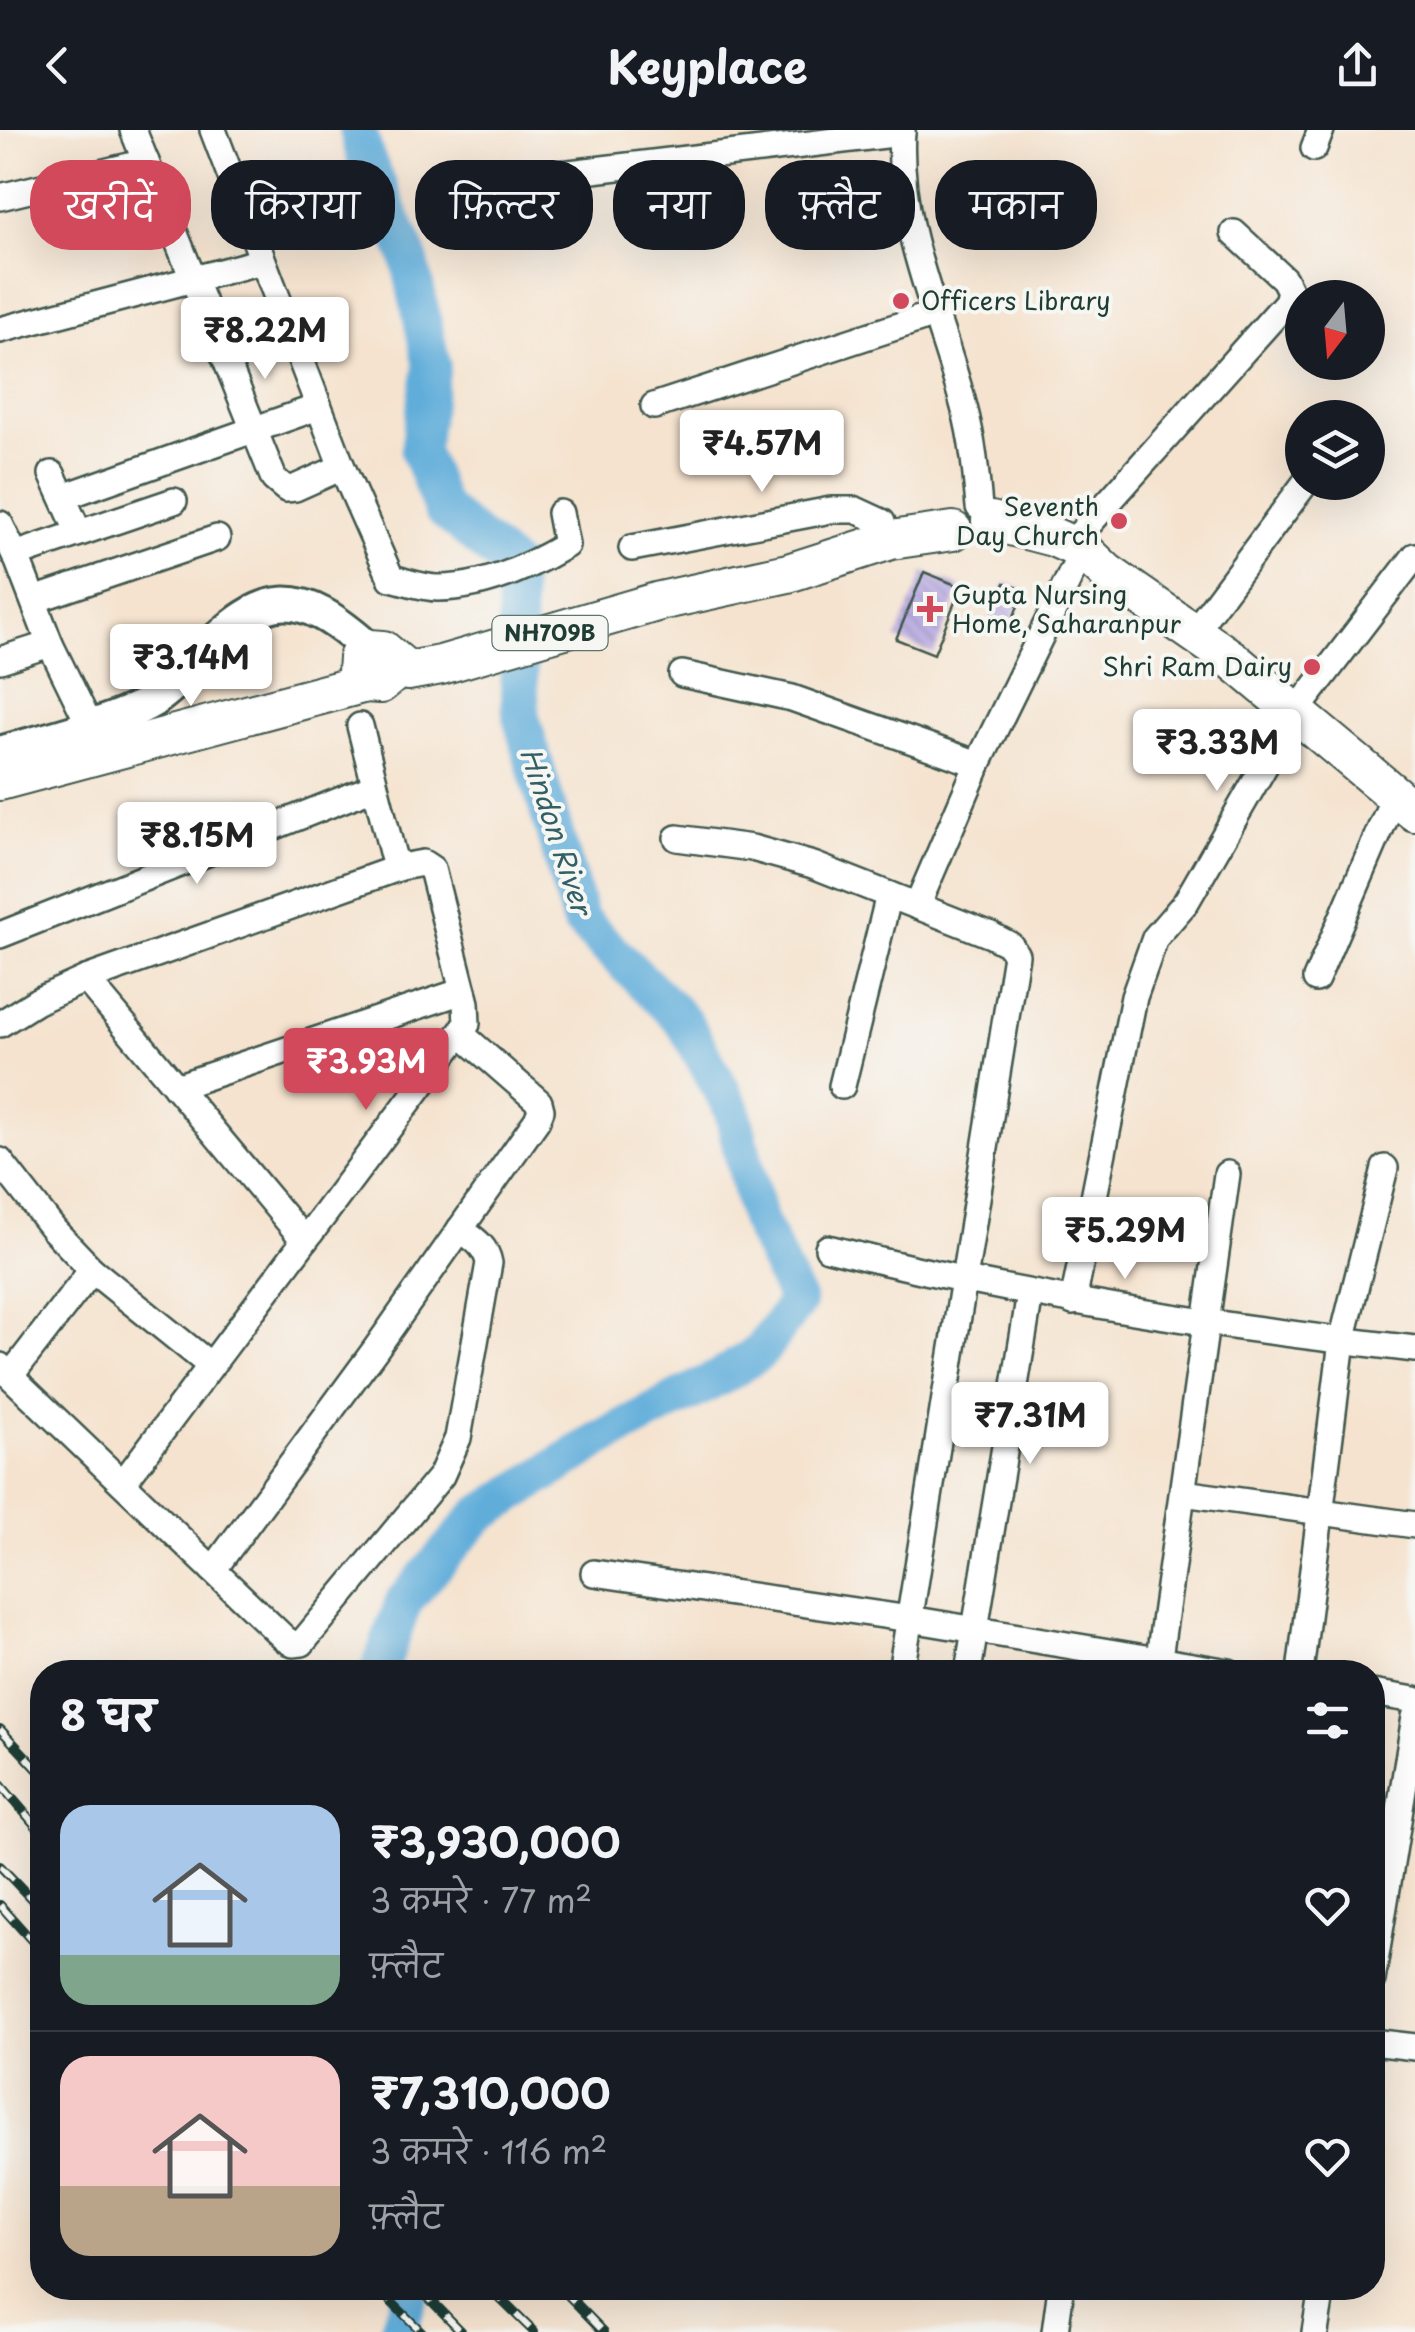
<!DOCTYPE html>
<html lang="hi">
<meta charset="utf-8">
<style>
body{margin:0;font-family:"Playpen Sans","Playpen Sans Deva",sans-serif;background:#242831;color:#f1f3f6;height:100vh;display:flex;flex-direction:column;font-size:38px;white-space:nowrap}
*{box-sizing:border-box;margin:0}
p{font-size:32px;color:#9ea1a6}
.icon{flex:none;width:55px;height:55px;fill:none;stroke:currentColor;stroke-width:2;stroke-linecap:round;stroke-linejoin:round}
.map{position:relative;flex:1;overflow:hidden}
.sheet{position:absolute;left:30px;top:1530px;width:1355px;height:640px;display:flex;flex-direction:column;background:#171b24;border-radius:40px;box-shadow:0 10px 40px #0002}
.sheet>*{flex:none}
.top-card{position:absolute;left:30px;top:30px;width:1355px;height:90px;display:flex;gap:20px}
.needle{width:65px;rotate:196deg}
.fabs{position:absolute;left:1285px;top:150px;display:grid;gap:20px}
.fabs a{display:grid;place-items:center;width:100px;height:100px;border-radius:50%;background:#171b24;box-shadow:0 10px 40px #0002;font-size:50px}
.price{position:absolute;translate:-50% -85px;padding:0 22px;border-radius:10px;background:#fff;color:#222;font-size:32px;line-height:65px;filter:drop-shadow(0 2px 5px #0008)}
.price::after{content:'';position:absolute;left:50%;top:60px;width:30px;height:22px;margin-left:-15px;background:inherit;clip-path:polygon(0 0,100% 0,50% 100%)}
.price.active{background:#d1495b;color:#fff}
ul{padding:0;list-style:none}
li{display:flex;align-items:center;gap:30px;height:250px;padding:0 30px}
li+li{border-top:2px solid #363941}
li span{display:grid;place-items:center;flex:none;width:280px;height:200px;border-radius:30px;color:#555}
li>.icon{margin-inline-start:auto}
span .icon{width:120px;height:120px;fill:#fffc;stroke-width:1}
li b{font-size:42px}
h2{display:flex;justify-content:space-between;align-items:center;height:120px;padding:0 30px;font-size:42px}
.pill{padding:0 35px;border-radius:40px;background:#171b24;box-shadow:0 10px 40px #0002;font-size:35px;line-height:90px}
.pill.active{background:#d1495b;color:#fff}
header{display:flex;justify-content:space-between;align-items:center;height:130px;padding:0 30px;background:#171b24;font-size:45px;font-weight:700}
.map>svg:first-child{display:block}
</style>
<header><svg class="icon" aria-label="back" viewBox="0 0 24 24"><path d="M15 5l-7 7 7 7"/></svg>Keyplace<svg class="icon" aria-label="share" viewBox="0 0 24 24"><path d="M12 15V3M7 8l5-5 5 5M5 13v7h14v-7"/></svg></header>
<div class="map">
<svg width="1415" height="2202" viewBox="0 0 1415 2202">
<defs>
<pattern id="building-back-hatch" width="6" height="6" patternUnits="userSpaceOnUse" patternTransform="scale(2.5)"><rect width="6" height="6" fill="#b4a4e0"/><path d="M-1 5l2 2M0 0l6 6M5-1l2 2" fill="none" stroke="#9287b6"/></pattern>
</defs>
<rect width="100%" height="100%" fill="#f6f6f2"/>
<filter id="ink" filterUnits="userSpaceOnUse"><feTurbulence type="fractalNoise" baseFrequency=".01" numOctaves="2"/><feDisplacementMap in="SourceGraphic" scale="20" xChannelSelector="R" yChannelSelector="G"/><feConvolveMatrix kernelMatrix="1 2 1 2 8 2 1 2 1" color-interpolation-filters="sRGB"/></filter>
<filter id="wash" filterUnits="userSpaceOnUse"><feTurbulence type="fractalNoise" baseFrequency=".0048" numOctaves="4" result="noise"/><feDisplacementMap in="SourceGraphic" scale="40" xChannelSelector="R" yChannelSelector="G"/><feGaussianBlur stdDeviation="2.25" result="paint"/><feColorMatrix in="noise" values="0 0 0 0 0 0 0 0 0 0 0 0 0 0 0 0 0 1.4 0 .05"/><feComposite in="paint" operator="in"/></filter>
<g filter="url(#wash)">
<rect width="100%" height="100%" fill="#f5e3cf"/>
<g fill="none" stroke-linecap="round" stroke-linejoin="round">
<!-- river -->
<g stroke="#61adda" stroke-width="38">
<polyline points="358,0 365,26 409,127 432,236 419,320 442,379 514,438 521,587 580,790 684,892 732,979 758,1089 797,1172 760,1222 724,1245 599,1310 478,1386 404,1471 379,1542"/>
<polyline points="398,2202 412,2158"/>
</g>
</g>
<g id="blocks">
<!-- building -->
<g fill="url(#building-back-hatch)">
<polygon points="924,442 961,457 934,524 896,509"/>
<polygon points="1005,453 1024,460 1011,494 991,487"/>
</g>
</g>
</g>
<g filter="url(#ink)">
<use href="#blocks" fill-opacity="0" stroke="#3f564b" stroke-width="2.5"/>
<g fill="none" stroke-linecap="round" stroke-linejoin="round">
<!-- minor casing -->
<g stroke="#3f564b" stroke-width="30">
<g id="minor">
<polyline points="133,0 274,349 286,359 295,358 342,337"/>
<path d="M213,0L342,337L391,448C405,451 423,458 438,458C482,458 529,437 566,415L560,383"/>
<path d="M902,0C896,99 940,184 964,277C973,310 976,343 979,377"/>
<polyline points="1314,18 1321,0"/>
<polyline points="502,51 902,3"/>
<polyline points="0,67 146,32"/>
<polyline points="0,200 262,131"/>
<polyline points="654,276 935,184"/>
<polyline points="52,344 79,403"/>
<polyline points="63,367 318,277"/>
<polyline points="0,394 18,431 50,514 90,596"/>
<polyline points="1071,414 1287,172 1290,161 1284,149 1234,103"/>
<polyline points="632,418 831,380 856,380 882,392"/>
<polyline points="15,425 174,371"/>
<polyline points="34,470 217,408"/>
<polyline points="1194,502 1306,352"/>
<polyline points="0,530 50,514"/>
<polyline points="682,544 792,568 978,634"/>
<polyline points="677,708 752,718 813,735 991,805 1010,815 1016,825 901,1542"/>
<polyline points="917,776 978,634 1076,434"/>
<polyline points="0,805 374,657"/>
<polyline points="86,849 304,1110"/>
<polyline points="1316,849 1395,665"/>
<polyline points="0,894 37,871 86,849 401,737"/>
<polyline points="842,956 889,765"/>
<polyline points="176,957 463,861"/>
<polyline points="0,1031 54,1100 92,1140 210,1235"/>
<path d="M828,1118C1021,1167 1217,1197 1415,1219"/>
<polyline points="1073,1172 1134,867 1155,808 1186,772 1295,583 1415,426"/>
<path d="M0,1236L285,1509L293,1514L302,1513L441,1346L458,1308L489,1133C486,1116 474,1109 460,1099"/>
<polyline points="11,1245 92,1140"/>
<polyline points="123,1353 467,894 466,873 432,739 423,733 401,737 393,726 360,596"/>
<polyline points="1183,1363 1415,1395"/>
<polyline points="213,1440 375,1220 537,990 541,980 539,972 461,904"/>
<polyline points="594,1443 910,1489 1229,1542"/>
<polyline points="968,1542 1030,1164"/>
<polyline points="1157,1542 1227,1044"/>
<polyline points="1300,1542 1342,1211 1385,1038"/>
<polyline points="1372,1563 1415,1570"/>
<polyline points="1372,1850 1415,1587"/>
<polyline points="1372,1912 1415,1917"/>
<polyline points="1055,2202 1061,2158"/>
<polyline points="1315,2202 1322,2158"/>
</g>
</g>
<!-- major casing -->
<g stroke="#3f564b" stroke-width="38">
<path id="major" d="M0,623C44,610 121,592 158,567C175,555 188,539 202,524C268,458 299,457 369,519"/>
</g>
<!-- highway casing -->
<g stroke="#3f564b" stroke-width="42">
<g id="highway">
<polyline points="991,391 1053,407 1084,421 1106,442 1230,528 1415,682"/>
<polyline points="392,531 391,545 380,554 366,553 357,542 358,528 369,519 383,520 408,541 441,535 660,471 788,443 891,410 953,401"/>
<polyline points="0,651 366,553"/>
</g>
</g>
<!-- minor -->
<use href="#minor" stroke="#fff" stroke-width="25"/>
<!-- major -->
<use href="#major" stroke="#fff" stroke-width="32"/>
<!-- highway -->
<use href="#highway" stroke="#fff" stroke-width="38"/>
<!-- rail casing -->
<g stroke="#1f3d34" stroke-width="10">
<g id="rail">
<polyline points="0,1599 42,1644"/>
<polyline points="0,1654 42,1703"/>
<polyline points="0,1736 42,1780"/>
<polyline points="0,1775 42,1822"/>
<polyline points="377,2158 422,2202"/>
<polyline points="419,2158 462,2202"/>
<polyline points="489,2158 534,2202"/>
<polyline points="561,2158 604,2202"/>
</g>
</g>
<!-- rail -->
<use href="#rail" stroke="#f6f6f2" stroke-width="6" stroke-dasharray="19" stroke-linecap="butt"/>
</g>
</g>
<!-- markers -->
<g fill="#d1495b" stroke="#f6f6f2" stroke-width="4">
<circle cx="901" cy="171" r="10"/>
<circle cx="1119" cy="391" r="10"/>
<path d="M925 464h10v10h10v10h-10v10h-10v-10h-10v-10h10z"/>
<circle cx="1312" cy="537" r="10"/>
</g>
<g text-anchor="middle" stroke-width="8" stroke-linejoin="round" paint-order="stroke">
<!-- shield labels -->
<rect fill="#f6f6f2" stroke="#60746d" stroke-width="2.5" x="492.5" y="486" width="115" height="34" rx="8"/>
<g font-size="22" font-weight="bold" fill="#1f3d34">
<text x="550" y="511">NH709B</text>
</g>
<!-- poi labels -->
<g font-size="25" fill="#1f3d34" stroke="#f6f6f2" text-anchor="start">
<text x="921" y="180">Officers Library</text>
<text x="1099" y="386" text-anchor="end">Seventh<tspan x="1099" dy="29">Day Church</tspan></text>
<text x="952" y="474">Gupta Nursing<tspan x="952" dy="29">Home, Saharanpur</tspan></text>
<text x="1292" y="546" text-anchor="end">Shri Ram Dairy</text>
</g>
<!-- water labels -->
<g font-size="28" font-style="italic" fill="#335f66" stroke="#f6f6f2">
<text transform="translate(556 701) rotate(72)" y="10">Hindon River</text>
</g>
</g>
</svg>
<div class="fabs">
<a><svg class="needle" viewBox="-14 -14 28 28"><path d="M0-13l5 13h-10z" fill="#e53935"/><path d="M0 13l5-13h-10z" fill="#9ea1a6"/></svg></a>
<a><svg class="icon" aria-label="layers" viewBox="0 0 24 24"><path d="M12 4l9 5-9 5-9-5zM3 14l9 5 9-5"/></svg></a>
</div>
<b class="price" style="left:265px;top:252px">₹8.22M</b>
<b class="price" style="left:762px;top:365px">₹4.57M</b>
<b class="price" style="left:191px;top:579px">₹3.14M</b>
<b class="price" style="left:1217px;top:664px">₹3.33M</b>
<b class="price" style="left:197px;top:757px">₹8.15M</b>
<b class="price active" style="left:366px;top:983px">₹3.93M</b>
<b class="price" style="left:1125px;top:1152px">₹5.29M</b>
<b class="price" style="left:1030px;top:1337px">₹7.31M</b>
<div class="top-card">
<a class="pill active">खरीदें</a>
<a class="pill">किराया</a>
<a class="pill">फ़िल्टर</a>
<a class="pill">नया</a>
<a class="pill">फ़्लैट</a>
<a class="pill">मकान</a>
</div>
<section class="sheet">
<h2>8 घर<svg class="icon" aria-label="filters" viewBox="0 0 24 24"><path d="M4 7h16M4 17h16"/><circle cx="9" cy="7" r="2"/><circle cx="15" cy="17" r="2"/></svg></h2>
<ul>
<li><span style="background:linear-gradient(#a9c7e8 75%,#7fa58c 0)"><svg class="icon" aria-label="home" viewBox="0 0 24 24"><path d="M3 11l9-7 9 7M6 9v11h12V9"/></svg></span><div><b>₹3,930,000</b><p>3 कमरे · 77 m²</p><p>फ़्लैट</p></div><svg class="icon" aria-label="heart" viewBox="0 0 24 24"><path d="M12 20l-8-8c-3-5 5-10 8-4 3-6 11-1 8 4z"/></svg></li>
<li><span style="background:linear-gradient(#f6c9c9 65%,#b9a48a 0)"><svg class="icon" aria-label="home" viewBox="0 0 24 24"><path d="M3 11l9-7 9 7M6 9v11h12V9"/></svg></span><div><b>₹7,310,000</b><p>3 कमरे · 116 m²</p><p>फ़्लैट</p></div><svg class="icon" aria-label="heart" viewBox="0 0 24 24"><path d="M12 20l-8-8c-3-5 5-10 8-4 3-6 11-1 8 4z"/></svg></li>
</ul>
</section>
</div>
